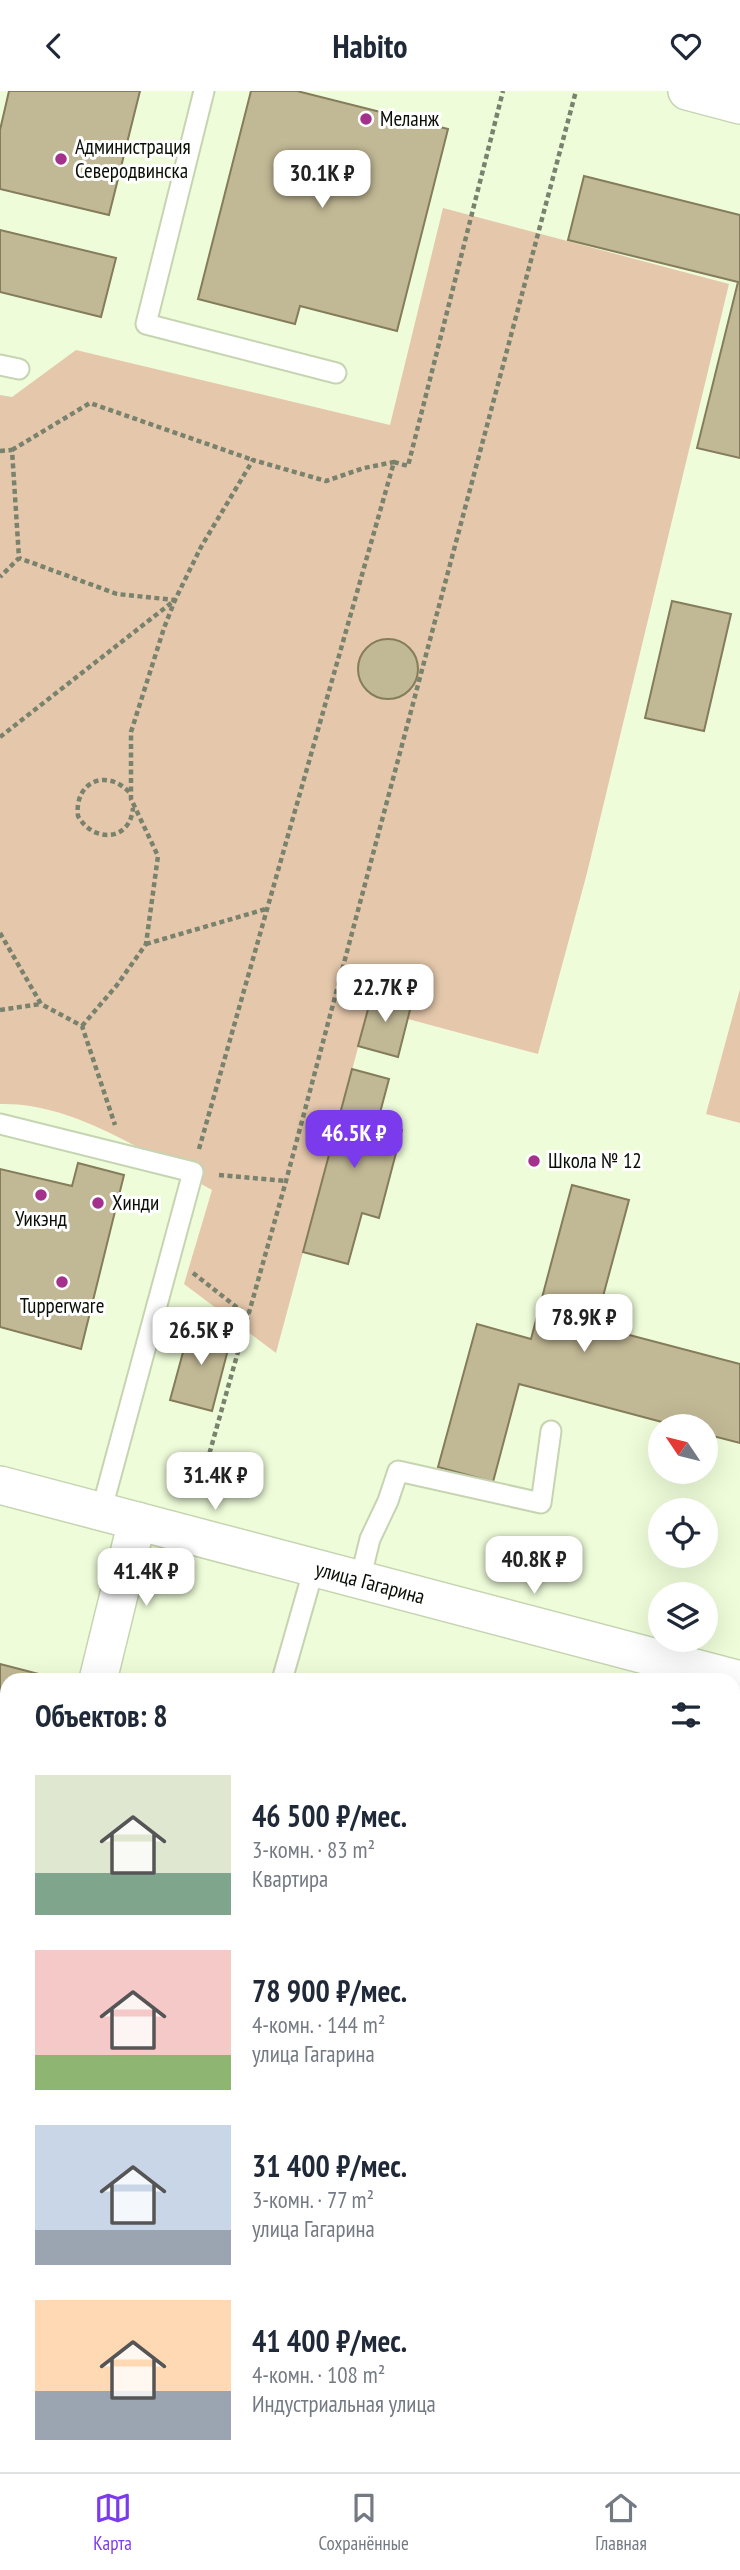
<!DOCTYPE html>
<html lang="ru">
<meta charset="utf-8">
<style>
body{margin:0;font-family:"PT Sans Narrow",sans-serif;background:#f6f6f7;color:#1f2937;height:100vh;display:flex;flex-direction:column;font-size:26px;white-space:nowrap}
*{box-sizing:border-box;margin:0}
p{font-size:23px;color:#747a83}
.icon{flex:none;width:38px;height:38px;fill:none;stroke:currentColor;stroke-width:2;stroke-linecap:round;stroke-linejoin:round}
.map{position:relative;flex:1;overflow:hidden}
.sheet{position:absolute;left:0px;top:1582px;width:740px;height:800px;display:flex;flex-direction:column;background:#fff;border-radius:21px 21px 0 0;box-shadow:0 7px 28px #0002}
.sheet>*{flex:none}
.needle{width:46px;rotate:305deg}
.tools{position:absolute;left:648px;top:1323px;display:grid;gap:14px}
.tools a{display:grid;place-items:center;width:70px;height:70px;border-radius:50%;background:#fff;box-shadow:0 7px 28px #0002;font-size:35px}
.price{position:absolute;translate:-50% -60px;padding:0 16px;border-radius:14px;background:#fff;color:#222;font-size:23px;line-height:46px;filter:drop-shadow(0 2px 4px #0008)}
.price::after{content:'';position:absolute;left:50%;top:42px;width:21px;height:16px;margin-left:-10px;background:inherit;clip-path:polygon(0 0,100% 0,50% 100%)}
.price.current{background:#7c3aed;color:#fff}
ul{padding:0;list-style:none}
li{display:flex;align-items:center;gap:21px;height:175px;padding:0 35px}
li span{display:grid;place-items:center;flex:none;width:196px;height:140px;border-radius:0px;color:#555}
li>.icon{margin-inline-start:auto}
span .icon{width:84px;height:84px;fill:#fffc;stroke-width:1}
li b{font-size:30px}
h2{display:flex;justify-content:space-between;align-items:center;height:84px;padding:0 35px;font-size:30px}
header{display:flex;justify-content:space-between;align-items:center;height:91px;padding:0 35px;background:#fff;font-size:32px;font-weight:700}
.menu{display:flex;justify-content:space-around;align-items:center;height:98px;border-top:2px solid #e0e1e3;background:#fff;font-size:19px;color:#747a83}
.menu a{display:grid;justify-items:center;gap:4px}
.menu .current{color:#7c3aed}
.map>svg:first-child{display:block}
</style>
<header><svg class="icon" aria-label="back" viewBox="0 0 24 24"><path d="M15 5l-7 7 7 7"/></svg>Habito<svg class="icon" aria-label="heart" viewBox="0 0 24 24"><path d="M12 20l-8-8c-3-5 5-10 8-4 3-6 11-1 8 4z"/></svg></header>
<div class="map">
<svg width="740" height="2381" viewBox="0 0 740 2381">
<rect width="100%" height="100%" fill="#eefcd9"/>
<!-- green -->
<g fill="#e5c8ac">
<path d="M443,117L729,193L587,782L538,963L408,928L412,911L373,901L276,1262L184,1193L212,1099C150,1064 74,1011 0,1013V304L12,306L76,259L390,334Z"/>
<polygon points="740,898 740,1032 706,1023"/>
</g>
<!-- building -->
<g fill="#c1b895" stroke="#847c5a" stroke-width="2">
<polygon points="9,0 140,0 109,124 0,98 0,39"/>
<polygon points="251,0 297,0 448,38 397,240 300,215 295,233 198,208"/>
<polygon points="584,85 740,124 740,367 697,357 738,191 568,149"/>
<polygon points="0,139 116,167 101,226 0,201"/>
<polygon points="672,510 731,523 704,640 645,627"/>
<circle cx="388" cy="578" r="30"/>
<polygon points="373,900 412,911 398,966 358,955"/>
<polygon points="352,978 389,988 377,1033 402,1039 379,1127 362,1122 348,1173 303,1161"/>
<polygon points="78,1072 124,1084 81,1258 0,1236 0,1078 72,1095"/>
<polygon points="572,1094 629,1109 595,1235 740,1273 740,1352 705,1343 705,1335 677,1335 519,1293 493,1391 438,1376 477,1233 531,1248"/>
<polygon points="191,1232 232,1243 212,1320 170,1309"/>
<polygon points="0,1573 58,1588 7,1589 7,1787 0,1814"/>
</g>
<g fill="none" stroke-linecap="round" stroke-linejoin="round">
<!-- lane casing -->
<g stroke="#c6d4b1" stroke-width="23">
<g id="lane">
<polyline points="204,0 146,233 336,282"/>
<polyline points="0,274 19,278"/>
<polyline points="0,1033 193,1081 101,1421"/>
<polyline points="360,1489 370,1448 388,1410 398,1380 541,1412 551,1340"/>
<polyline points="282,1589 314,1477"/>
<polyline points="733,1721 740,1693"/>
<polyline points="0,2055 7,2057"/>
<polyline points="0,2276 7,2278"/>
<polyline points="733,2311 740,2313"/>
<polyline points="371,2375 395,2381"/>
</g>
</g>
<!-- street casing -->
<g stroke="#c6d4b1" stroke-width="40">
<g id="street">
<polyline points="687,0 740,14"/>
<polyline points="0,1394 740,1589"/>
<polyline points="98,1589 137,1430"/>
<polyline points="0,1987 7,1959"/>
</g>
</g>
<!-- path -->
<g stroke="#79826c" stroke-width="4.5" stroke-dasharray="5 3.5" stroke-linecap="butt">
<polyline points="12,359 90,312 253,369"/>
<polyline points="0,360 12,359 19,467 0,486"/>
<polyline points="0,646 175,509 117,503 19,467"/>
<path d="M129,701C106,677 74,691 78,725C93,752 130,751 133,717"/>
<polyline points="0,842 41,913 82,935 115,1034"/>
<polyline points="146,853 266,818"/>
<polyline points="0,919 41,913"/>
<polyline points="82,935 117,894 146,853 158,765 131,708 131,641 164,537 175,509 201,456 253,369 326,390 364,377 394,371"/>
<polyline points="199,1058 394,371 408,375 503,0"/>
<polyline points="219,1084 286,1090"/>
<polyline points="193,1182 248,1225"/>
<polyline points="198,1403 286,1090 576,0"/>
</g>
<!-- lane -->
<use href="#lane" stroke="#fff" stroke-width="19"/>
<!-- street -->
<use href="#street" stroke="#fff" stroke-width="37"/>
</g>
<!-- markers -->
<g fill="#a4328d" stroke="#fff" stroke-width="2.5">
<circle cx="366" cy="28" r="7"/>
<circle cx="61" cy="68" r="7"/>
<circle cx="534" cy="1070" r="7"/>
<circle cx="41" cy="1104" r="7"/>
<circle cx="98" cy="1112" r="7"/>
<circle cx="62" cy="1191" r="7"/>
</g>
<g text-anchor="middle" stroke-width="6" stroke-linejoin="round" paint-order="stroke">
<!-- poi labels -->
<g font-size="21" fill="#0a0e04" stroke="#fff" text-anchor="start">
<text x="380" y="35">Меланж</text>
<text x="75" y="63">Администрация<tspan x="75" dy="24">Северодвинска</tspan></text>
<text x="548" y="1077">Школа № 12</text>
<text x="112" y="1119">Хинди</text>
<text x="41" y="1135" text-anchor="middle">Уикэнд</text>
<text x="62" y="1222" text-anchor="middle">Tupperware</text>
</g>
<!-- street labels -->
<g font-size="21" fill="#0a0e04" stroke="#fff">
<text transform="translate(370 1492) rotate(15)" y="7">улица Гагарина</text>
</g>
</g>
</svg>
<div class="tools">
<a><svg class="needle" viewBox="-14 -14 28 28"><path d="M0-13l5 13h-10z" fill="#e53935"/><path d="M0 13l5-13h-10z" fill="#747a83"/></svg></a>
<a><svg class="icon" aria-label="locate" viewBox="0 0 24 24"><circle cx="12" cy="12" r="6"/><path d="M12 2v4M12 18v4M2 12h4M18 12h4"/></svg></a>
<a><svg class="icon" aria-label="layers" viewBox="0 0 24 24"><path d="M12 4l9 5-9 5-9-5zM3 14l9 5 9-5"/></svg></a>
</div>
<b class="price" style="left:322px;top:119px">30.1K ₽</b>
<b class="price" style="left:385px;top:933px">22.7K ₽</b>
<b class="price current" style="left:354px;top:1079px">46.5K ₽</b>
<b class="price" style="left:584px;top:1263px">78.9K ₽</b>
<b class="price" style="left:201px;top:1276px">26.5K ₽</b>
<b class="price" style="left:215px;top:1421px">31.4K ₽</b>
<b class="price" style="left:534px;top:1505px">40.8K ₽</b>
<b class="price" style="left:146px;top:1517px">41.4K ₽</b>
<section class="sheet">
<h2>Объектов: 8<svg class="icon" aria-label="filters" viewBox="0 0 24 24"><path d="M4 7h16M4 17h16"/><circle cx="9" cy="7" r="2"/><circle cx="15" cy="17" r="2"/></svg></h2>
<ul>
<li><span style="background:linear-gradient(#dfe7d0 70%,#7fa58c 0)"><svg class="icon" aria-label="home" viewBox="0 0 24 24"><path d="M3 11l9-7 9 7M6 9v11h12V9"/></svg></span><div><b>46 500 ₽/мес.</b><p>3-комн. · 83 m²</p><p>Квартира</p></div></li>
<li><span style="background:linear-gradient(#f6c9c9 75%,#8fb573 0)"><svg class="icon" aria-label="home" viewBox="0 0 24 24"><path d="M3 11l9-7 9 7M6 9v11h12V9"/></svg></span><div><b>78 900 ₽/мес.</b><p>4-комн. · 144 m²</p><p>улица Гагарина</p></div></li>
<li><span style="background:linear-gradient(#c9d6e8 75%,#9aa5b1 0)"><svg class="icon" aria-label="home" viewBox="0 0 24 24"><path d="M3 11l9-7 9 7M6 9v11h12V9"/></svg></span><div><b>31 400 ₽/мес.</b><p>3-комн. · 77 m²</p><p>улица Гагарина</p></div></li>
<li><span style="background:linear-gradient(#ffd9b3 65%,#9aa5b1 0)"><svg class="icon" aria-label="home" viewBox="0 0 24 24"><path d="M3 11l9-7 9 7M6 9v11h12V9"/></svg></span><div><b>41 400 ₽/мес.</b><p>4-комн. · 108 m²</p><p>Индустриальная улица</p></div></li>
</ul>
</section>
</div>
<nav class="menu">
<a class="current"><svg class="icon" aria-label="map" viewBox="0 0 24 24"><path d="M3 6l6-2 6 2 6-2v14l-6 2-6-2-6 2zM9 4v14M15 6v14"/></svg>Карта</a>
<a><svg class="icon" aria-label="saved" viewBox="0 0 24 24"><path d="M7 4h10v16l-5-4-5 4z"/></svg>Сохранённые</a>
<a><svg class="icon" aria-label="home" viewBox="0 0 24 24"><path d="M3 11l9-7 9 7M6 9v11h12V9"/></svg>Главная</a>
</nav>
